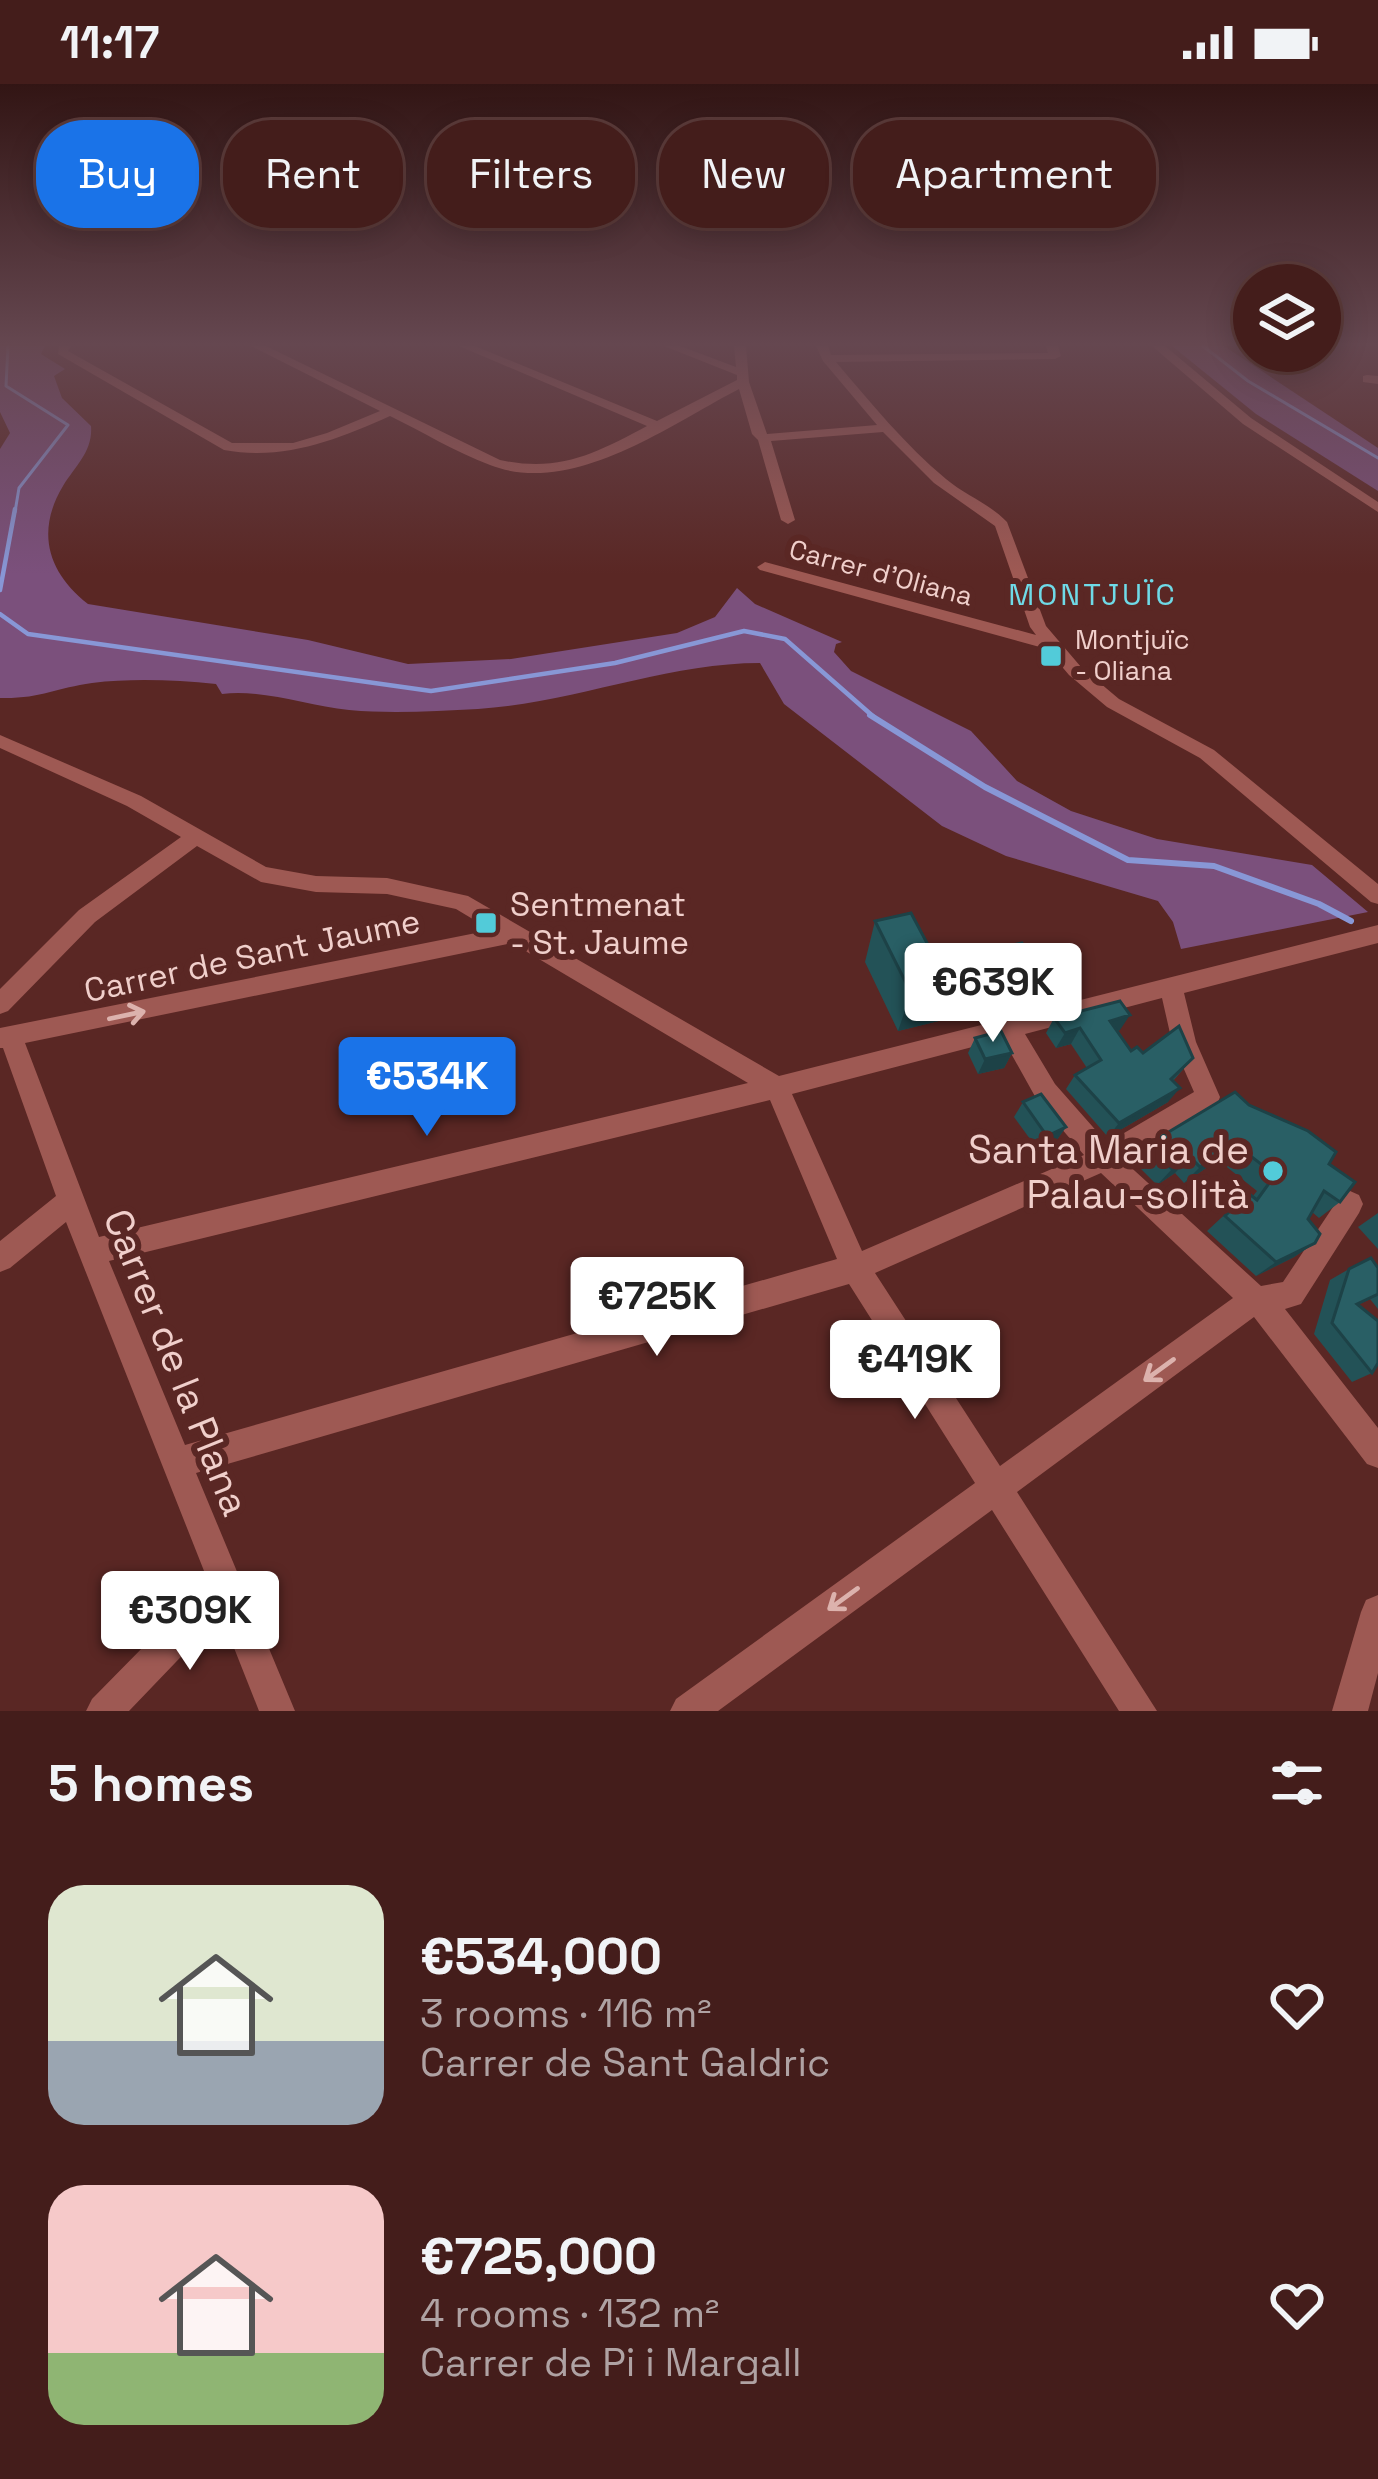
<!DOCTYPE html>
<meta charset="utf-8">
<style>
body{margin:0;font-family:"Space Grotesk",sans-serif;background:#4b2624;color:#f1f3f6;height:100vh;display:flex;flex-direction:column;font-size:45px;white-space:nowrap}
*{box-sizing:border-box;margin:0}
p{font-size:39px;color:#afa2a3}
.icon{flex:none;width:66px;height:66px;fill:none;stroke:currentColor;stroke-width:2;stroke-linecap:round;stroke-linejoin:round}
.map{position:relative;height:1627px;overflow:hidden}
.panel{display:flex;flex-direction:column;background:#441d1b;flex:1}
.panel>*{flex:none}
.banner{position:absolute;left:36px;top:36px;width:1308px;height:108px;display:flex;gap:24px}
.buttons{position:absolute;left:1233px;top:180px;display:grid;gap:24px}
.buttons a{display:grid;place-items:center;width:108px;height:108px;border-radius:50%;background:#441d1b;box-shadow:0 6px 30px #0003,0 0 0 3px #5c3b3a;font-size:60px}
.price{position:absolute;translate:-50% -102px;padding:0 27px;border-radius:12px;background:#fff;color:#222;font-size:39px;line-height:78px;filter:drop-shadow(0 3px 6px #0008)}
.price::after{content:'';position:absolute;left:50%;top:72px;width:36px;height:27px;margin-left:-18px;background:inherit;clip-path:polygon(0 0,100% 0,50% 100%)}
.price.selected{background:#1a73e8;color:#fff}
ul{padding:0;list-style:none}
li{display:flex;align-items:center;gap:36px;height:300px;padding:0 48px}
li span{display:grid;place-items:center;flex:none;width:336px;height:240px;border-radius:36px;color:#555}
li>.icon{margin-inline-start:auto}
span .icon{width:144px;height:144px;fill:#fffc;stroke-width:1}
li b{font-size:51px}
h2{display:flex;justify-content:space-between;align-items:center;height:144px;padding:0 48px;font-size:51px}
.tag{padding:0 42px;border-radius:48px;background:#441d1b;box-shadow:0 6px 30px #0003,0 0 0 3px #5c3b3a;font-size:42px;line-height:108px}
.tag.selected{background:#1a73e8;color:#fff}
.status{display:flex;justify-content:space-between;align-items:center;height:84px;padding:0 60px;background:#441d1b;direction:ltr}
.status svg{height:33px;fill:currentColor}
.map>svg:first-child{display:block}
</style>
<div class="status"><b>11:17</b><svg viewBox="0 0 49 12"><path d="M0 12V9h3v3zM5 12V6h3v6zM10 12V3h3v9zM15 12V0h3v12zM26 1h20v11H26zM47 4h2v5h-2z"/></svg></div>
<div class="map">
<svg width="1378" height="1627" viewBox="0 0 1378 1627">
<rect width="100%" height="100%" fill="#5a2724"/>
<!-- green -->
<g fill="#7b507c">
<path d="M0,262H45L41,270L65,285L54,292L62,314L91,342C93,367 76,381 63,402C36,447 47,488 88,520L308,556L408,580L511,575L677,549L715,533L737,504L755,520L842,558L836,560L834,568L851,587L971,647L1017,697L1071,727L1157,755L1312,781L1368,828L1181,865L1173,838L1158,817L1006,772L942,742L784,620L760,579C665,579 574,619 478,625C436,627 392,630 349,626C307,622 264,605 222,610L216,600C175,596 133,594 92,599C56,604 40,615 0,614V365L10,349L0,328Z"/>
<polygon points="1172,262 1224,262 1378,364 1378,407 1256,330"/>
</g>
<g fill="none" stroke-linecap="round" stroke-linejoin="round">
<!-- stream-far2 -->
<g stroke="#8897d6" stroke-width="3">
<polyline points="8,262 6,302 68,341 19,404 15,428"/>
<polyline points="1203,262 1248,297 1378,374"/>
</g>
<!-- stream-far1 -->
<g stroke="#8897d6" stroke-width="4.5">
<polyline points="0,506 15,425"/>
<polyline points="0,530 28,550 431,607 615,579 744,547 785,555 875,634"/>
</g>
<!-- stream -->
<polyline stroke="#8897d6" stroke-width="6" points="870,631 985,703 1128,776 1214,782 1319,820 1351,837"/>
<!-- minor -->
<g fill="#9e5953" fill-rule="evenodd">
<path d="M59,262H71L68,267L232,359H293L327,349L380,327L251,262H266L500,376C560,389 596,369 647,342L459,262H475L657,337L737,296V291L664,262H680L736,283L734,262H746L749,298L767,350L877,341L823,277L816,262H828L831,271L1048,269L1046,262H1058L1061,272L1055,275L836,278C871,319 905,361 946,395C965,411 990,420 1007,438L1046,542L1081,583L1119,615L1214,666L1378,800V820L1371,818L1200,674L1107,623L1069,591L1047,565L760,486L757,483L765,478L1036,551L1030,543L995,442L934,399L883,348L771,357L795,436L788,440L781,436L758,356L752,350L739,305C668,342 572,413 490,381C455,368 423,348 390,332C336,356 284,377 224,366L58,270Z"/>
<polygon points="1152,262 1165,262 1251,334 1378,418 1378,428 1243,340"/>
<polygon points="1367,291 1378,292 1378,300 1363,298 1363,292"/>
<path d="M0,651L141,712L266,783L316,792L387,794L468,812L779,992L1378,841V859L1184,909L1196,958L1220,1013L1217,1021L1124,1077L1261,1202L1283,1198L1341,1111L1350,1107L1359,1111L1363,1120L1359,1129L1301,1220L1285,1225L1378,1344V1384L1367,1380L1254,1233L1017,1408L1157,1627H1119L992,1426L718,1627H670L676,1615L975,1399L849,1200L196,1389L295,1627H259L221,1531L129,1627H86L92,1615L208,1497L66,1138L10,1184L0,1188V1157L56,1112L3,964H0V944L491,846L456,825L387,810L316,808L261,798L197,762L95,838L8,927L0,930V905L79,826L181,753L127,722L0,664ZM512,859L748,999L99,1153L25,959ZM1162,914L1172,958L1194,1008L1107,1059L1055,1000L1025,950ZM1003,955L1037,1016L1084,1071L862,1167L792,1010ZM770,1016L837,1175L185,1361L109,1177ZM1101,1089L1233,1214L1000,1382L875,1189Z"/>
<polygon points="1378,1511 1378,1589 1368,1627 1332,1627 1361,1528 1366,1516"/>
</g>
</g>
<!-- wall -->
<g fill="#235257">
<polygon points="875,837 936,876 990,877 994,865 1048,901 1039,917 1012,924 994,892 979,927 898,947 865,878"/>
<polygon points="1054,934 1120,946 1117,947 1131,967 1193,974 1173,997 1168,1018 1108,1053 1066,1005 1075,991 1087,984 1071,960 1056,964 1046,949"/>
<polygon points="975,954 1012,969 1004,984 978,990 968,969"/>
<polygon points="1023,1018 1066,1043 1056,1057 1038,1066 1014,1033"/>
<polygon points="1249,1021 1329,1080 1340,1118 1319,1134 1312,1128 1308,1135 1315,1159 1294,1173 1256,1192 1207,1147 1248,1109 1253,1112 1257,1107 1218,1076 1184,1099 1175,1089 1157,1101 1133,1077 1147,1061"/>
<polygon points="1378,1129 1378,1165 1358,1143"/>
<polygon points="1378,1184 1378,1225 1370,1215 1358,1221 1372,1289 1352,1298 1314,1250 1330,1196 1349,1185"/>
</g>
<!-- shaded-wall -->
<g fill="#1d4247">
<polygon points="996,887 979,927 898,947 911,909"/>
<polygon points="1048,901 1039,917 1012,924 1020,908"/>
<polygon points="1130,931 1120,946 1100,952 1110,937"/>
<polygon points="1080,944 1071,960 1056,964 1065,949"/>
<polygon points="1012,969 1004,984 978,990 985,975"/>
<polygon points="1180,1004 1168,1018 1108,1053 1119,1039"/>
<polygon points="1066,1043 1056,1057 1038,1066 1047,1052"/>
<polygon points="1234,1059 1218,1076 1184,1099 1200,1083"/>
<polygon points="1190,1073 1175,1089 1157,1101 1172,1085"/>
<polygon points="1315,1159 1294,1173 1256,1192 1276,1178"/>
</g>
<!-- building -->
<g fill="#295f65" stroke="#1d4247" stroke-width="3">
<polygon points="911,829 936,876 983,865 996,887 911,909 875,837"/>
<polygon points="1022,859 1048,901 1020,908 994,865"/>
<polygon points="1120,917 1130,931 1110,937 1131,967 1137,963 1143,969 1179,942 1193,974 1171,995 1180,1004 1119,1039 1075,991 1101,976 1080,944 1065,949 1054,934"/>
<polygon points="1001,947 1012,969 985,975 975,954"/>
<polygon points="1235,1008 1249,1021 1308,1047 1336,1068 1329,1080 1355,1098 1340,1118 1324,1107 1308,1135 1320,1150 1315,1159 1276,1178 1225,1132 1248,1109 1257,1116 1275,1091 1234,1059 1200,1083 1190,1073 1172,1085 1147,1061"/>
<polygon points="1041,1010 1066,1043 1047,1052 1023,1018"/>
<polygon points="1371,1174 1378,1184 1378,1210 1357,1220 1378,1237 1378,1279 1372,1289 1332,1239 1349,1185"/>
</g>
<!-- one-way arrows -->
<defs><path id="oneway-shaft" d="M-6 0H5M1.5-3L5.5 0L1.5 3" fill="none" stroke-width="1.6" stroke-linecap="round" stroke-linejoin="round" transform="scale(3)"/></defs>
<g stroke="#dcb2ad">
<use href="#oneway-shaft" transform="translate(127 931) rotate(-12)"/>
<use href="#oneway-shaft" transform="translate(1159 1286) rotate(144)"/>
<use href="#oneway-shaft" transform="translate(843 1515) rotate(144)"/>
</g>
<!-- sky -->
<linearGradient id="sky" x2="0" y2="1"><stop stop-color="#321514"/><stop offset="0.53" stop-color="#654750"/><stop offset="1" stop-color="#654750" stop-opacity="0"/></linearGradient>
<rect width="1378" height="490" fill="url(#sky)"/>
<!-- markers -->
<g fill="#52cbd9" stroke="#5a2724" stroke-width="4.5">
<rect x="1039" y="560" width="24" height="24" rx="6"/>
<rect x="474" y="827" width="24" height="24" rx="6"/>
<circle cx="1273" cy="1087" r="12"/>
</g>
<g text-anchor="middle" stroke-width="12" stroke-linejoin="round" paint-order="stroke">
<!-- far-street labels -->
<g font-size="27" fill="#f0cfcb" stroke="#5a2724">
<text transform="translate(881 489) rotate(15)" y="9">Carrer d'Oliana</text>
</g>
<!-- far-poi labels -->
<g font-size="27" fill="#f0cfcb" stroke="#5a2724" text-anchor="start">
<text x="1075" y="565">Montjuïc<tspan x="1075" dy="31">- Oliana</tspan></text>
</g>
<!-- far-neighbourhood labels -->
<g font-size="30" letter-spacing="3" fill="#6fdae7" stroke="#5a2724">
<text x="1093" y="521">MONTJUÏC</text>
</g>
<!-- poi labels -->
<g font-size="33" fill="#f0cfcb" stroke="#5a2724" text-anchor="start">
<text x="510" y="832">Sentmenat<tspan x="510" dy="38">- St. Jaume</tspan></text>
</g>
<!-- street labels -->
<g font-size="33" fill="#f0cfcb" stroke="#5a2724">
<text transform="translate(252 871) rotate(-12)" y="12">Carrer de Sant Jaume</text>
</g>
<!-- near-poi labels -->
<g font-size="39" fill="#f0cfcb" stroke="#5a2724" text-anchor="end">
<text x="1249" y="1079">Santa Maria de<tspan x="1249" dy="45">Palau-solità</tspan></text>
</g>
<!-- near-street labels -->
<g font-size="39" fill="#f0cfcb" stroke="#5a2724">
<text transform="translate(177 1278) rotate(68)" y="14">Carrer de la Plana</text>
</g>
</g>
</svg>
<div class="buttons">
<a><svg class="icon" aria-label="layers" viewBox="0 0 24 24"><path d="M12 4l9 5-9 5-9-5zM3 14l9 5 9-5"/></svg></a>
</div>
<b class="price" style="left:993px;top:961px">€639K</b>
<b class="price selected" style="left:427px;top:1055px">€534K</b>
<b class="price" style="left:657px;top:1275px">€725K</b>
<b class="price" style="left:915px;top:1338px">€419K</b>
<b class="price" style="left:190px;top:1589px">€309K</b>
<div class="banner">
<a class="tag selected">Buy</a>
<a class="tag">Rent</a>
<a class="tag">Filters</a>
<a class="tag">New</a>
<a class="tag">Apartment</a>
</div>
</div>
<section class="panel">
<h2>5 homes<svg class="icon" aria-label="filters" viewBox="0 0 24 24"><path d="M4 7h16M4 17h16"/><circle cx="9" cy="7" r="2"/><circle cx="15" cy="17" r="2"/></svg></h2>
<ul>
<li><span style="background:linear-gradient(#dfe7d0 65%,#9aa5b1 0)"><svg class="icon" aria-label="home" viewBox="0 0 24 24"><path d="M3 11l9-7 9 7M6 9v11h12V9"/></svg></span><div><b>€534,000</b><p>3 rooms · 116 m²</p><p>Carrer de Sant Galdric</p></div><svg class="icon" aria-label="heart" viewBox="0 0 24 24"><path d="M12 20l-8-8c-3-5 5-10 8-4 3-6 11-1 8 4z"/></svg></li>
<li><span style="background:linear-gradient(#f6c9c9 70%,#8fb573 0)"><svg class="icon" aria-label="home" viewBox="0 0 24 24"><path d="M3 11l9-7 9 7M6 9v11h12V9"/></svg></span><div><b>€725,000</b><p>4 rooms · 132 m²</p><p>Carrer de Pi i Margall</p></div><svg class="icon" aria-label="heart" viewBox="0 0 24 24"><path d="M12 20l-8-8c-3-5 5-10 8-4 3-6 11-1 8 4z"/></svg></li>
</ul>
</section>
